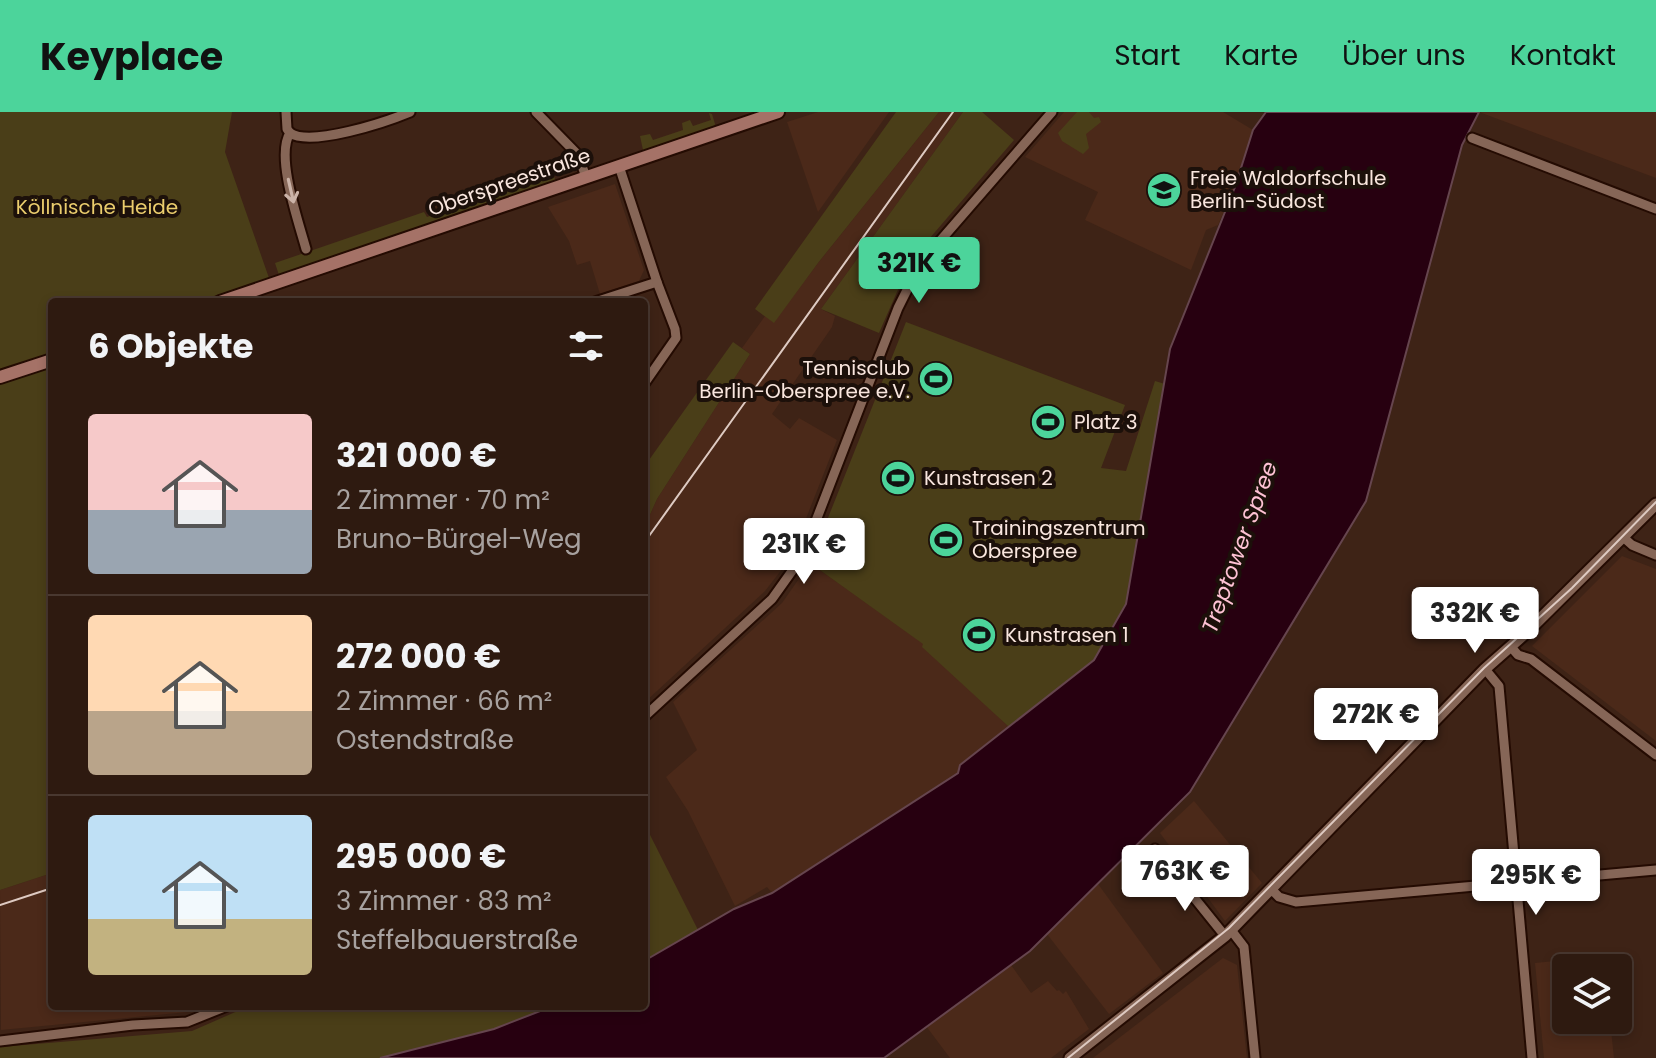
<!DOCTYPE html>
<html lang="de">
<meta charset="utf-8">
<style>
body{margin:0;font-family:Poppins,sans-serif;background:#3a271e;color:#f1f3f6;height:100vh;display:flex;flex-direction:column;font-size:30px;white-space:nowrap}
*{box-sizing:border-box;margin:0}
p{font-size:26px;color:#a7a19f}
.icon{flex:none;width:44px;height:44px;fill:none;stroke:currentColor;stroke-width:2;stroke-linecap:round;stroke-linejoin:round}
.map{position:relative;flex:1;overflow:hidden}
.side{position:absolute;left:48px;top:186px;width:600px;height:712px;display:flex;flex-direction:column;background:#2e1a10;border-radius:8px;box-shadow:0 4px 12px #0003,0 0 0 2px #493830}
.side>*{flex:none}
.tools{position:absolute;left:1552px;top:842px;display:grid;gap:16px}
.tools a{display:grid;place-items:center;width:80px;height:80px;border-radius:8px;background:#2e1a10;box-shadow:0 4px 12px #0003,0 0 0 2px #493830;font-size:40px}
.price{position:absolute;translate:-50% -68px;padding:0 18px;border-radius:8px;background:#fff;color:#222;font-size:26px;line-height:52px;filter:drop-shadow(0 2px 4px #0008)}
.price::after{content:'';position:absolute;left:50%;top:48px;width:24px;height:18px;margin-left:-12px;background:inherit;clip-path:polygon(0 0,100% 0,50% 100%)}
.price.active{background:#4cd49b;color:#111}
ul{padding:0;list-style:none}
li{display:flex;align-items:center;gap:24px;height:200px;padding:0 40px}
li+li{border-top:2px solid #493830}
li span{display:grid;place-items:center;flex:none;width:224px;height:160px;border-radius:8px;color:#555}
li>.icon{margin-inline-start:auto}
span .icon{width:96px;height:96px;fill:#fffc;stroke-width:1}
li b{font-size:34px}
h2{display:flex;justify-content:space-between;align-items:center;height:96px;padding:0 40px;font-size:34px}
header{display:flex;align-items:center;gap:48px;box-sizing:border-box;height:112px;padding:0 40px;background:#4cd49b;color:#111}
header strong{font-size:38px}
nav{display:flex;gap:44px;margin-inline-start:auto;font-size:28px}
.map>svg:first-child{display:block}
</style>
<header>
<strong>Keyplace</strong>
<nav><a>Start</a><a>Karte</a><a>Über uns</a><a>Kontakt</a></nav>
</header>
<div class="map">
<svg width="1656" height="946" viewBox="0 0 1656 946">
<rect width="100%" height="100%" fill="#3e2316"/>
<!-- built -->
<g fill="#4b2919">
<polygon points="818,0 889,0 818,100 787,10"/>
<polygon points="939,0 963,0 821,197 835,204 832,215 772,302 790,317 799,306 837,328 790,447 765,479 644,591 644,416 657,387 750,242 742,236 765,204 774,210 818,151"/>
<polygon points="1064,0 1223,0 1253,18 1235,75 1218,113 1206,118 1191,158 1085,108 1098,80 1025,45"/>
<polygon points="1479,0 1656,0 1656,66"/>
<polygon points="615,72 644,158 639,169 600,182 590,149 577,153 569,129 548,95"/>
<polygon points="1622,444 1656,457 1656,629 1532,534"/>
<polygon points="810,451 924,532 1009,615 960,653 958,660 772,781 767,775 735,794 688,699 666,665 697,638 673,590 782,491"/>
<polygon points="1194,689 1262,771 1225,809 1160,721"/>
<polygon points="52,761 52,894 200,894 188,900 1,918 0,778"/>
<polygon points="1098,772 1163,861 1109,902 1047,822"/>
<polygon points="1604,844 1605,856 1566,856 1566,908 1610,908 1614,946 1544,946 1535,851"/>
<polygon points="1223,846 1237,853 1247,946 1093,946"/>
<polygon points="1011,853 1031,881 1048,869 1057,879 1059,878 1063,882 1066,879 1089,917 1051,946 950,946 926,914"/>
</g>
<!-- green -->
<g fill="#4a3e18">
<polygon points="0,0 232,0 225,40 269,166 196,190 52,190 52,761 0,778"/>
<polygon points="896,0 939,0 818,151 774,211 755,197"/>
<polygon points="963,0 982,0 1014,28 911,148 879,221 821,197"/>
<polygon points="1077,0 1089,0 1094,6 1099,5 1101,10 1086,22 1089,36 1083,42 1062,29 1058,21"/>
<polygon points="709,1 712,2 715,12 713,17 647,39 643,38 640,24 650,22 653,28 683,18 682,11 690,8 693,14 711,8"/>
<polygon points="553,61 556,70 279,163 275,151 424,100 427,105 485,85 484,79 503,72 506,78"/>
<polygon points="906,210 1125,293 1101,356 1126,359 1155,269 1165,272 1126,492 1094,548 1009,615 922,535 923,532 810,451"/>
<polygon points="733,230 750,242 657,387 644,416 644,355"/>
<polygon points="644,711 698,818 644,849"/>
<polygon points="249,894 553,894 494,917 380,946 0,946 0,935 192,919"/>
</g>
<!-- water -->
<polygon fill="#270010" stroke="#66454e" stroke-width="2" points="1266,0 1479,0 1462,33 1366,389 1190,680 1030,839 884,946 380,946 494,917 553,894 644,894 644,849 734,797 772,781 958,661 960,653 1094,548 1126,492 1170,237 1235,75 1253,18"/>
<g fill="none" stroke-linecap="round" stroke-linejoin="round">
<!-- minor casing -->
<g stroke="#240b02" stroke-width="13">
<g id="minor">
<path d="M286,0L287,17L290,21C275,44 299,111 306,137"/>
<polyline points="536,0 578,43 586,65"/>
<path d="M290,21C311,35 386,10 410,0"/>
<polyline points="1472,26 1656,97"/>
<polyline points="595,190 657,170 619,54"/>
<polyline points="644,272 676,226 675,217 657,170"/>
<polyline points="1623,425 1632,433 1656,443"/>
<polyline points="1511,535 1518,543 1531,547 1656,643"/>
<polyline points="1485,557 1499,574 1532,946"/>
<polyline points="644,605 772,487 802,445 898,196 920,152 1052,0"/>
<polyline points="1155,737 1225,824"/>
<polyline points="1271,777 1279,785 1296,790 1656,758"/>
<polyline points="1231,818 1244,835 1255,946"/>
<polyline points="0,929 133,913 187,910 227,894"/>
</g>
</g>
<!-- tertiary casing -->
<g stroke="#240b02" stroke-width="15">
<polyline id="tertiary" points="1070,946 1225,824 1485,557 1528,519 1656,392"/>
</g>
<!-- secondary casing -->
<g stroke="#240b02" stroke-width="16">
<g id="secondary">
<polyline points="220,190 778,0"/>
<polyline points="0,265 52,248"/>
</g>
</g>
<!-- minor -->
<use href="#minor" stroke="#866657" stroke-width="9"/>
<!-- tertiary -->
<use href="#tertiary" stroke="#866657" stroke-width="11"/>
<!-- secondary -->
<use href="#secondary" stroke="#a57267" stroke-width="12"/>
<!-- tram -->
<g stroke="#decac2" stroke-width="2">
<polyline points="644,431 953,0"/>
<polyline points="0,793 52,776"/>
<polyline points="1068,946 1229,816 1484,556 1572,476 1656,390"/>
</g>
</g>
<!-- one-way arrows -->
<defs><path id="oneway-shaft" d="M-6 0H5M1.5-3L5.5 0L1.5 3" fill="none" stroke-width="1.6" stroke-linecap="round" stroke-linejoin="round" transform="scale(2)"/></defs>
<use stroke="#cbb3a8" href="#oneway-shaft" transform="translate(291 79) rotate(77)"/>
<!-- icons -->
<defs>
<g id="school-disc" transform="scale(1.8)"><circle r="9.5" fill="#4cd49b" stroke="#1c100a"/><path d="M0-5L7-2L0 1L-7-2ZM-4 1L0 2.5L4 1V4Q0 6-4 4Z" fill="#111"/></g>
<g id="stadium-disc" transform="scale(1.8)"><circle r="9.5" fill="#4cd49b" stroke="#1c100a"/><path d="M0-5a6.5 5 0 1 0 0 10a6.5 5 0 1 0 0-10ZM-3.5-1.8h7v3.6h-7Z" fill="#111"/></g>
</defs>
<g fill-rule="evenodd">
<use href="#school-disc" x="1164" y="78"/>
<use href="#stadium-disc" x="936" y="267"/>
<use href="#stadium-disc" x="1048" y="310"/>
<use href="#stadium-disc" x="898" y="366"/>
<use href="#stadium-disc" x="946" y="428"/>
<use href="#stadium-disc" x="979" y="523"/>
</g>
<g text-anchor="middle" stroke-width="8" stroke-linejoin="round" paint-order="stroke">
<!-- poi labels -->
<g font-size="20" fill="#f9e6de" stroke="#1c100a" text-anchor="start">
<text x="1190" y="73">Freie Waldorfschule<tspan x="1190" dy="23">Berlin-Südost</tspan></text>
<text x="910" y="263" text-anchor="end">Tennisclub<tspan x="910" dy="23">Berlin-Oberspree e.V.</tspan></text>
<text x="1074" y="317">Platz 3</text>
<text x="924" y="373">Kunstrasen 2</text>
<text x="972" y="423">Trainingszentrum<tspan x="972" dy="23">Oberspree</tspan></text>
<text x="1005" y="530">Kunstrasen 1</text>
</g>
<!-- street labels -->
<g font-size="20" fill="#f9e6de" stroke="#1c100a">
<text transform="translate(509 70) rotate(-19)" y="7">Oberspreestraße</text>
</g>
<!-- park labels -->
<g font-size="20" fill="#ebcd6d" stroke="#1c100a">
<text x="97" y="102">Köllnische Heide</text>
</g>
<!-- water labels -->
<g font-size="22" font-style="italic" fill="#fec2d4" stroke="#1c100a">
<text transform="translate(1239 435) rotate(-70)" y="8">Treptower Spree</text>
</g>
</g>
</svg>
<div class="tools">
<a><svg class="icon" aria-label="layers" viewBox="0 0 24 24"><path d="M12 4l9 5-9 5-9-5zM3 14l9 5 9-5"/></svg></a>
</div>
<b class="price active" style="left:919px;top:193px">321K €</b>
<b class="price" style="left:804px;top:474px">231K €</b>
<b class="price" style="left:1475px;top:543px">332K €</b>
<b class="price" style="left:1376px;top:644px">272K €</b>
<b class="price" style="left:1185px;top:801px">763K €</b>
<b class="price" style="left:1536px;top:805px">295K €</b>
<section class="side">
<h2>6 Objekte<svg class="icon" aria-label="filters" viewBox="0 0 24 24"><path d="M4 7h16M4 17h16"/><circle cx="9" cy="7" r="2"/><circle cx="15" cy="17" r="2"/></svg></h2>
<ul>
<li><span style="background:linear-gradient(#f6c9c9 60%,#9aa5b1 0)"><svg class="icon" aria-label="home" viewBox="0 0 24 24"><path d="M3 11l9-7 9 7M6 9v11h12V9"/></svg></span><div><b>321 000 €</b><p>2 Zimmer · 70 m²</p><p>Bruno-Bürgel-Weg</p></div></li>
<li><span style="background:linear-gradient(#ffd9b3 60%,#b9a48a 0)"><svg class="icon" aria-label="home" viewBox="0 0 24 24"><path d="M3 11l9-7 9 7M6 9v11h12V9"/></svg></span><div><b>272 000 €</b><p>2 Zimmer · 66 m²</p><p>Ostendstraße</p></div></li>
<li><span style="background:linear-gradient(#bfe0f5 65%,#c2b280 0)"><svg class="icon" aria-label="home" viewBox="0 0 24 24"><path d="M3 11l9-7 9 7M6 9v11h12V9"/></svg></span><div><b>295 000 €</b><p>3 Zimmer · 83 m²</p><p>Steffelbauerstraße</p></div></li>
</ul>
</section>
</div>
